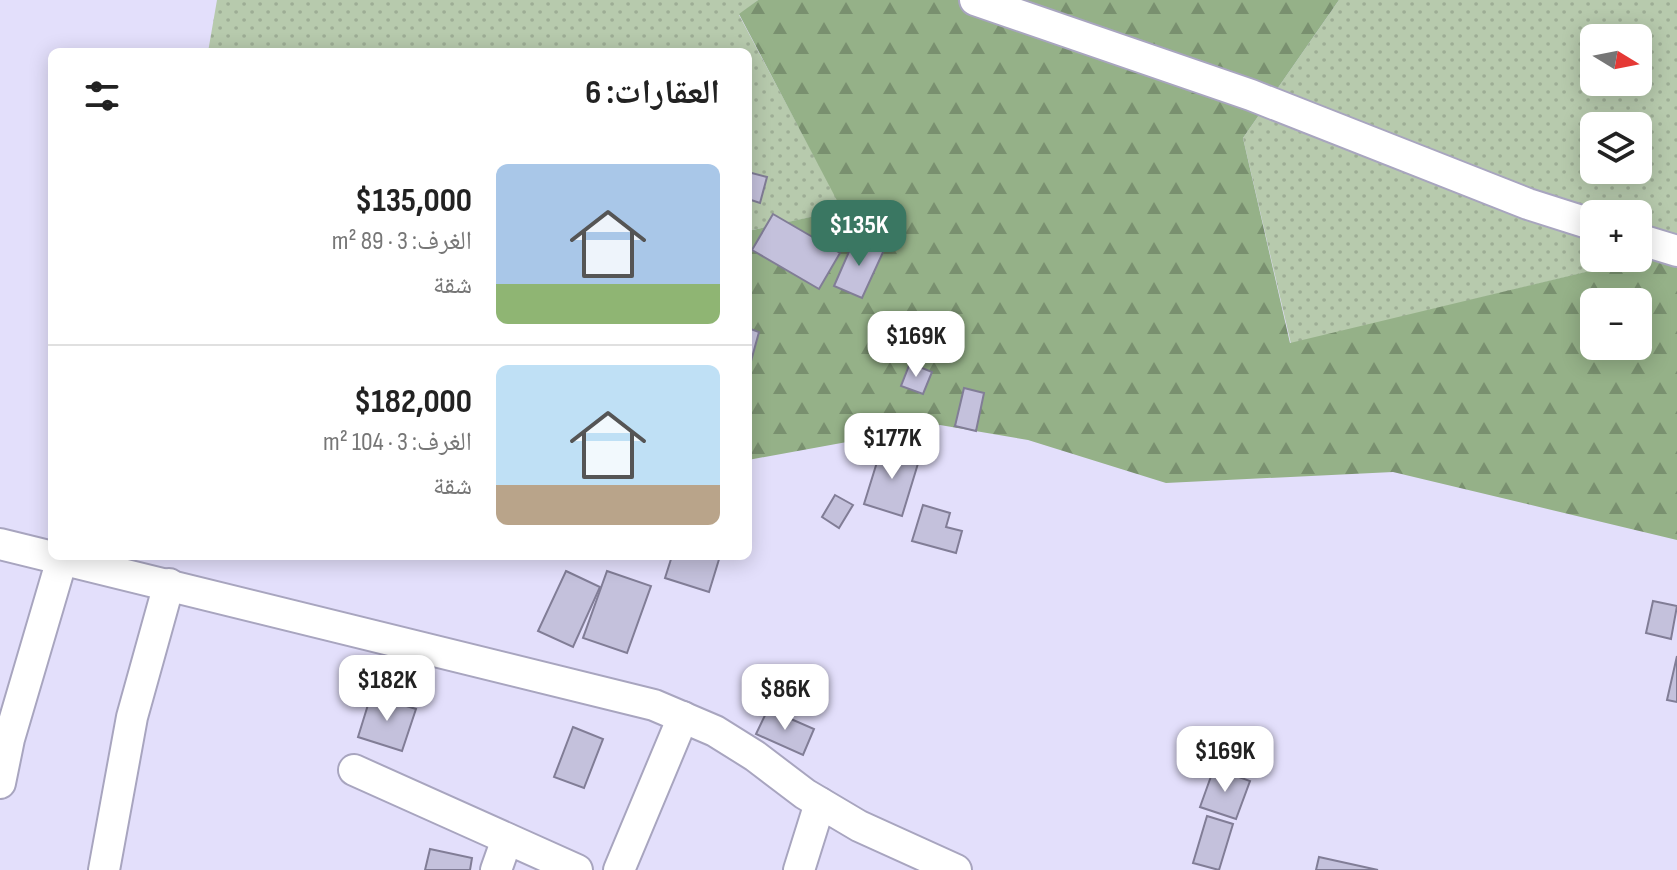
<!DOCTYPE html>
<html lang="ar">
<meta charset="utf-8">
<style>
body{margin:0;font-family:"Sofia Sans Condensed","Noto Naskh Arabic",sans-serif;background:#f6f6f6;color:#222;direction:rtl;height:100vh;display:flex;flex-direction:column;font-size:30px;white-space:nowrap}
*{box-sizing:border-box;margin:0}
p{font-size:26px;color:#767676}
.icon{flex:none;width:44px;height:44px;fill:none;stroke:currentColor;stroke-width:2;stroke-linecap:round;stroke-linejoin:round}
.map{position:relative;flex:1;overflow:hidden;direction:ltr}
.side{position:absolute;left:48px;top:48px;width:704px;height:512px;display:flex;flex-direction:column;background:#fff;border-radius:12px;box-shadow:0 4px 20px #0003;direction:rtl}
.side>*{flex:none}
.needle{width:52px;rotate:100deg}
.tools{position:absolute;left:1580px;top:24px;display:grid;gap:16px}
.tools a{display:grid;place-items:center;width:72px;height:72px;border-radius:12px;background:#fff;box-shadow:0 4px 20px #0003;font-size:40px}
.price{position:absolute;translate:-50% -68px;padding:0 18px;border-radius:16px;background:#fff;color:#222;font-size:26px;line-height:52px;filter:drop-shadow(0 2px 4px #0008)}
.price::after{content:'';position:absolute;left:50%;top:48px;width:24px;height:18px;margin-left:-12px;background:inherit;clip-path:polygon(0 0,100% 0,50% 100%)}
.price.on{background:#3a7762;color:#fff}
ul{padding:0;list-style:none}
li{display:flex;align-items:center;gap:24px;height:200px;padding:0 32px}
li+li{border-top:2px solid #e0e0e0}
li span{display:grid;place-items:center;flex:none;width:224px;height:160px;border-radius:12px;color:#555}
li>.icon{margin-inline-start:auto}
span .icon{width:96px;height:96px;fill:#fffc;stroke-width:1}
li b{font-size:34px}
h2{display:flex;justify-content:space-between;align-items:center;height:96px;padding:0 32px;font-size:34px}
.map>svg:first-child{display:block}
</style>
<div class="map">
<svg width="1677" height="870" viewBox="0 0 1677 870">
<defs>
<pattern id="grass-dots" width="8" height="8" patternUnits="userSpaceOnUse" patternTransform="scale(2)"><rect width="8" height="8" fill="#b7caad"/><path d="M2 2h.1M6 6h.1" fill="none" stroke="#9dad95" stroke-width="1.8" stroke-linecap="round"/></pattern>
<pattern id="forest-firs" width="22" height="20" patternUnits="userSpaceOnUse" patternTransform="scale(2)"><rect width="22" height="20" fill="#95b188"/><path d="M5 1l3.5 6h-7zM16 11l3.5 6h-7z" fill="#79906f"/></pattern>
</defs>
<rect width="100%" height="100%" fill="#e3dffb"/>
<!-- grass -->
<g fill="url(#grass-dots)" fill-rule="evenodd">
<polygon points="217,0 758,0 739,15 843,210 748,231 748,52 208,52"/>
<path d="M1339,0H1677V250L1291,344L1243,138ZM1594,38H1638V82H1594ZM1594,126H1638V170H1594ZM1594,214H1638V258H1594Z"/>
</g>
<!-- forest -->
<path fill="url(#forest-firs)" fill-rule="evenodd" d="M758,0H1339L1243,138L1290,343L1677,250V540L1393,472L1166,483L1028,440L940,425L748,460V231L842,210L739,14ZM1594,302H1638V346H1594Z"/>
<!-- building -->
<g fill="#c4c1dc" stroke="#817d96" stroke-width="2">
<polygon points="748,172 767,177 760,203 748,199"/>
<polygon points="773,214 840,253 819,289 752,250"/>
<polygon points="855,238 884,250 862,298 834,286"/>
<polygon points="748,328 759,332 748,372"/>
<polygon points="910,363 932,372 923,394 901,386"/>
<polygon points="964,388 984,393 976,431 955,426"/>
<polygon points="882,446 920,457 902,516 864,504"/>
<polygon points="835,495 853,505 839,528 822,517"/>
<polygon points="923,505 950,513 946,527 962,531 956,553 912,541"/>
<polygon points="672,556 720,556 709,592 665,578"/>
<polygon points="566,571 600,587 573,647 538,631"/>
<polygon points="607,571 651,586 627,653 583,638"/>
<polygon points="1653,601 1677,606 1671,639 1646,633"/>
<polygon points="1677,656 1677,702 1667,700"/>
<polygon points="371,695 416,709 402,751 358,737"/>
<polygon points="768,709 814,729 803,755 756,734"/>
<polygon points="573,727 603,739 584,788 554,777"/>
<polygon points="1214,768 1250,781 1236,819 1200,807"/>
<polygon points="1207,816 1233,824 1219,870 1193,863"/>
<polygon points="430,849 472,858 470,870 425,870"/>
<polygon points="1319,857 1378,870 1316,870"/>
</g>
<g fill="none" stroke-linecap="round" stroke-linejoin="round">
<!-- minor casing -->
<g stroke="#a8a5bf" stroke-width="34">
<g id="minor">
<polyline points="975,0 1251,95 1528,204 1594,225"/>
<polyline points="1638,239 1677,251"/>
<polyline points="0,544 654,705 715,731 755,756 805,794 859,826 956,870"/>
<polyline points="354,770 577,870"/>
<polyline points="0,783 9,739 62,559"/>
<polyline points="104,870 132,717 169,584"/>
<polyline points="496,870 507,839"/>
<polyline points="619,870 683,717"/>
<polyline points="799,870 820,803"/>
</g>
</g>
<!-- minor -->
<use href="#minor" stroke="#fff" stroke-width="30"/>
</g>
</svg>
<div class="tools">
<a><svg class="needle" viewBox="-14 -14 28 28"><path d="M0-13l5 13h-10z" fill="#e53935"/><path d="M0 13l5-13h-10z" fill="#767676"/></svg></a>
<a><svg class="icon" aria-label="layers" viewBox="0 0 24 24"><path d="M12 4l9 5-9 5-9-5zM3 14l9 5 9-5"/></svg></a>
<a>+</a>
<a>−</a>
</div>
<b class="price on" style="left:859px;top:268px">$135K</b>
<b class="price" style="left:916px;top:379px">$169K</b>
<b class="price" style="left:892px;top:481px">$177K</b>
<b class="price" style="left:387px;top:723px">$182K</b>
<b class="price" style="left:785px;top:732px">$86K</b>
<b class="price" style="left:1225px;top:794px">$169K</b>
<section class="side">
<h2>العقارات: 6<svg class="icon" aria-label="filters" viewBox="0 0 24 24"><path d="M4 7h16M4 17h16"/><circle cx="9" cy="7" r="2"/><circle cx="15" cy="17" r="2"/></svg></h2>
<ul>
<li><span style="background:linear-gradient(#a9c7e8 75%,#8fb573 0)"><svg class="icon" aria-label="home" viewBox="0 0 24 24"><path d="M3 11l9-7 9 7M6 9v11h12V9"/></svg></span><div><b>$135,000</b><p>الغرف: 3 · 89 m²</p><p>شقة</p></div></li>
<li><span style="background:linear-gradient(#bfe0f5 75%,#b9a48a 0)"><svg class="icon" aria-label="home" viewBox="0 0 24 24"><path d="M3 11l9-7 9 7M6 9v11h12V9"/></svg></span><div><b>$182,000</b><p>الغرف: 3 · 104 m²</p><p>شقة</p></div></li>
</ul>
</section>
</div>
